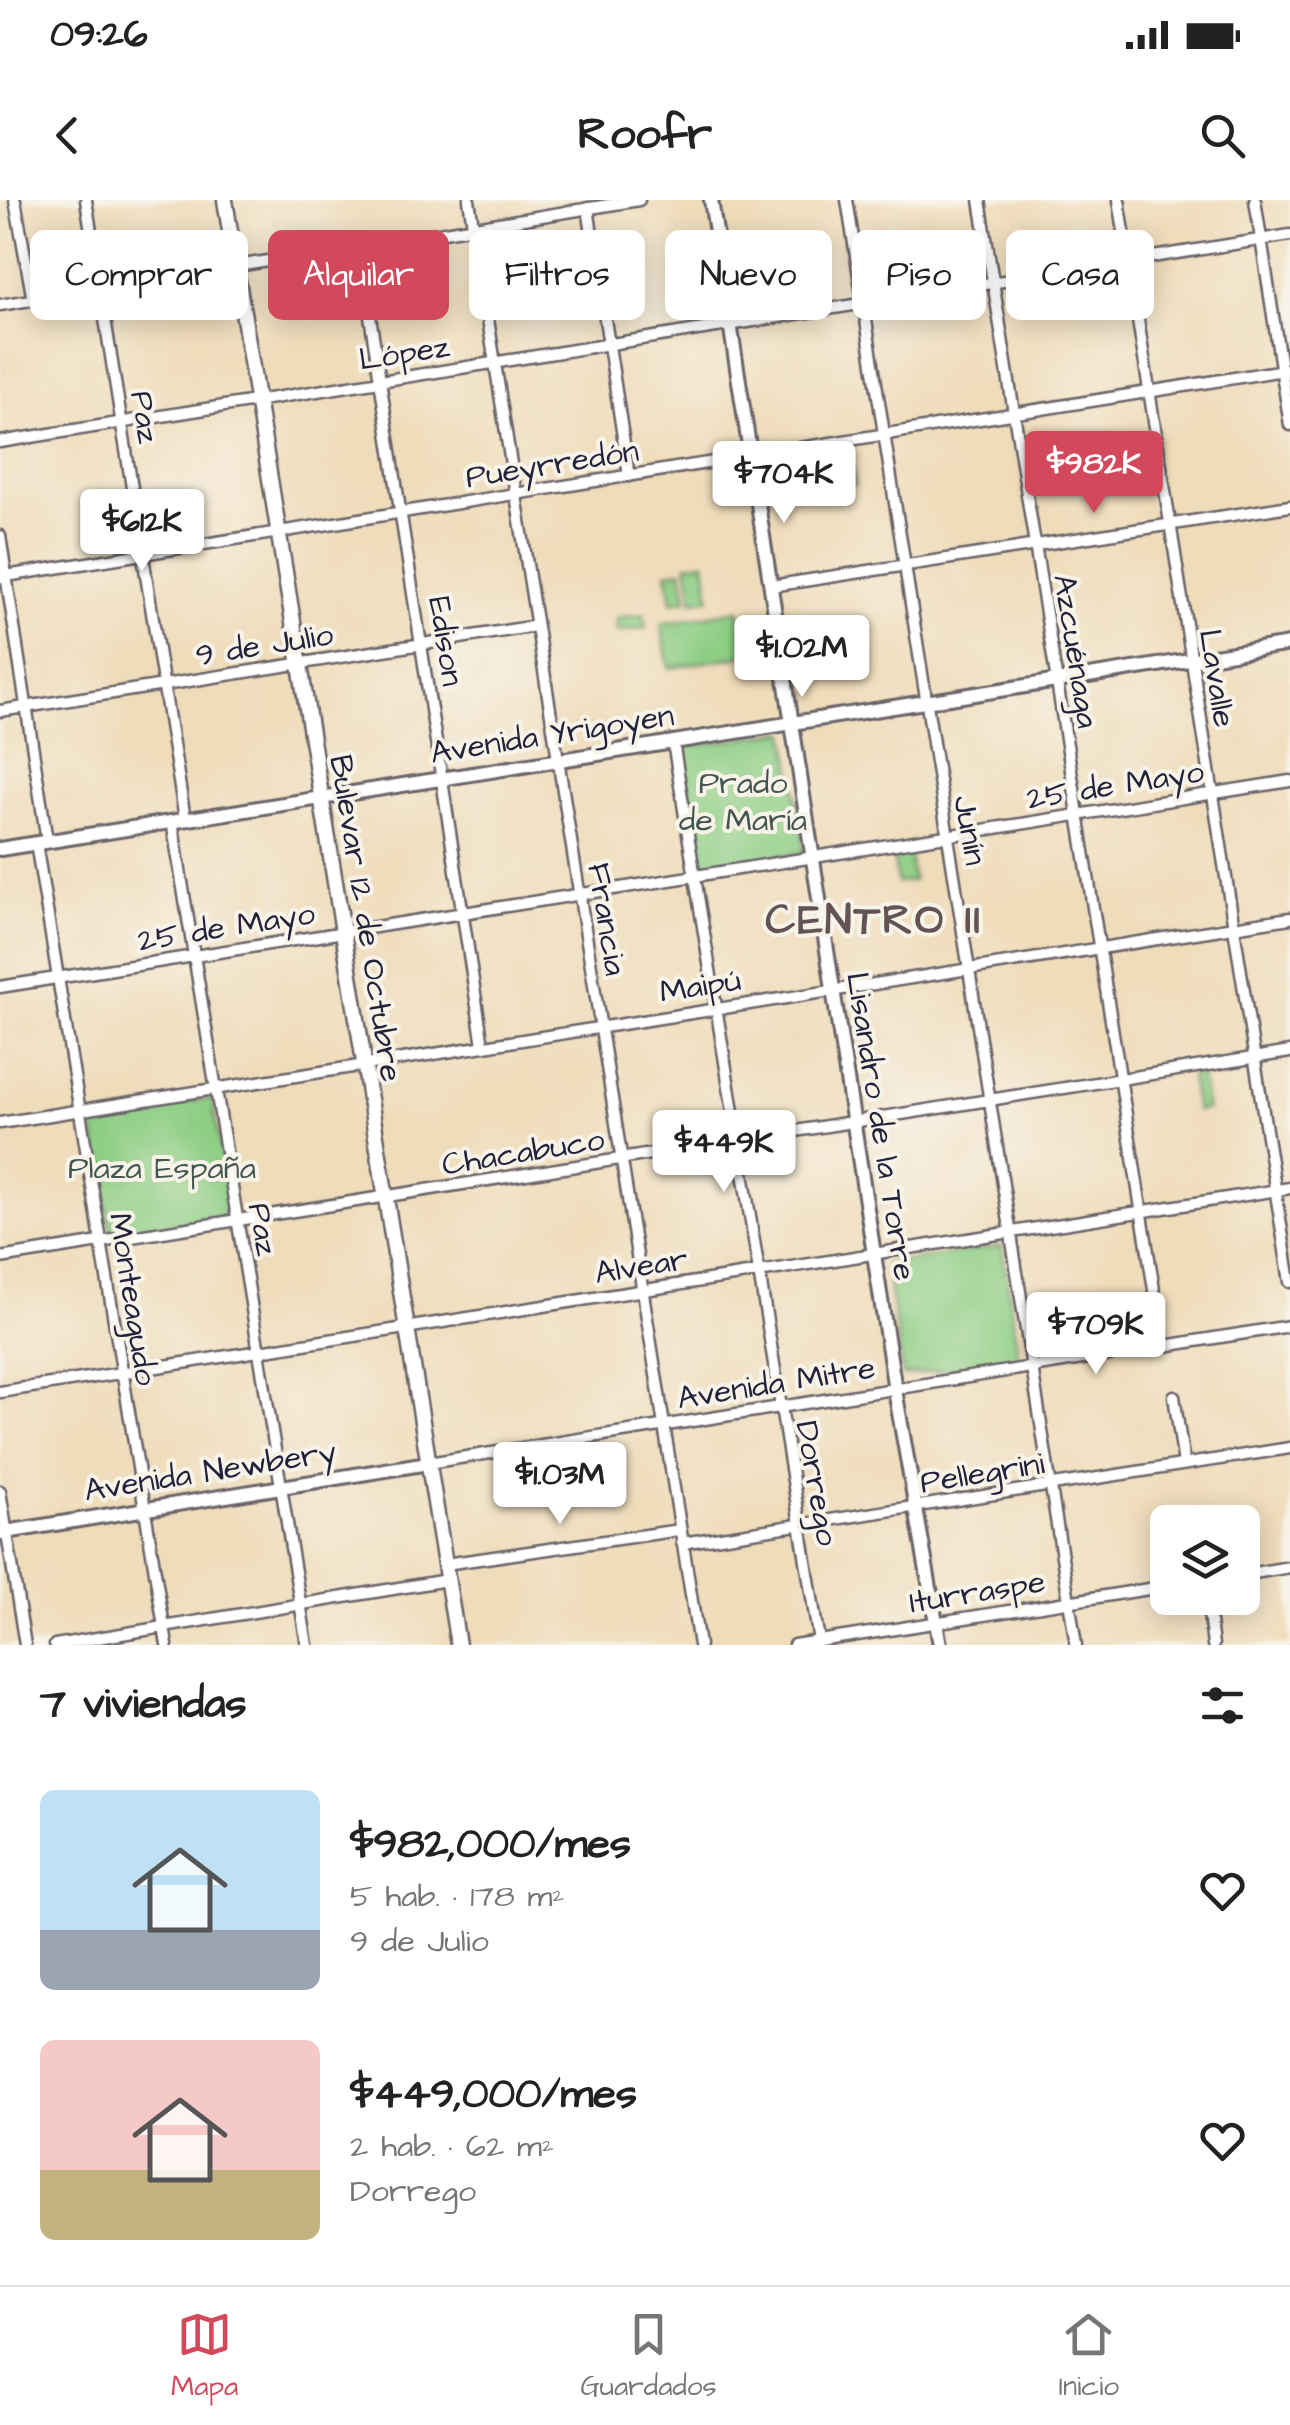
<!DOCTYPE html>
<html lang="es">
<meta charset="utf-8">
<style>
body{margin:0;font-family:"Architects Daughter",sans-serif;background:#f2f2f2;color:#222;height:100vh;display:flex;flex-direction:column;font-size:38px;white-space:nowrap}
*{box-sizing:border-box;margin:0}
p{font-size:32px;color:#767676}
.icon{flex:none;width:55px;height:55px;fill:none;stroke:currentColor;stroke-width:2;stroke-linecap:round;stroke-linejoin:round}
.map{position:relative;height:1445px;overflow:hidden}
.details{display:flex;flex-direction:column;background:#fff;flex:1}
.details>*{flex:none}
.guide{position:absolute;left:30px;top:30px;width:1230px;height:90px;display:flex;gap:20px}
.tools{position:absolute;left:1150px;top:1305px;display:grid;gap:20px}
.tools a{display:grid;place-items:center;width:110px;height:110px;border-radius:15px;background:#fff;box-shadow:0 5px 25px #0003;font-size:50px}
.price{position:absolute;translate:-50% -85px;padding:0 22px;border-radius:10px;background:#fff;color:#222;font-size:32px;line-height:65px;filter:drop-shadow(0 2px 5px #0008)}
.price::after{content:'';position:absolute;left:50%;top:60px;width:30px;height:22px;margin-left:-15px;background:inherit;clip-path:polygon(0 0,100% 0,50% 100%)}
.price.current{background:#d1495b;color:#fff}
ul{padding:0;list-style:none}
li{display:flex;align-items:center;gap:30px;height:250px;padding:0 40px}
li span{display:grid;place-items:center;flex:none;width:280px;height:200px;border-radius:15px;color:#555}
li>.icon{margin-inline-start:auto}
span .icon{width:120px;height:120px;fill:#fffc;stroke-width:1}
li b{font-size:42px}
h2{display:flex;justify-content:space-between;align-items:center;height:120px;padding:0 40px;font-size:42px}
.chip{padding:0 35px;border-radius:15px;background:#fff;box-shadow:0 5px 25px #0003;font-size:35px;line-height:90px}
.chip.current{background:#d1495b;color:#fff}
.status{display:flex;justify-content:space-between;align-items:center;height:70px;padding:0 50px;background:#fff;direction:ltr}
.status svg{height:28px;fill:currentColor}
header{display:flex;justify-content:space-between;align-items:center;height:130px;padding:0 40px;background:#fff;font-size:45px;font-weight:800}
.menu{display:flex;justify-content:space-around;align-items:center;height:140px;border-top:2px solid #e0e0e0;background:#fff;font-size:28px;color:#767676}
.menu a{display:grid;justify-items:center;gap:5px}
.menu .current{color:#d1495b}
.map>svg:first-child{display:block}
</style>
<div class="status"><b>09:26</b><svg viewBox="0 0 49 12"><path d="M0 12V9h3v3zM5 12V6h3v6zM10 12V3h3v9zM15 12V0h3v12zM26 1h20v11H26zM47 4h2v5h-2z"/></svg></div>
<header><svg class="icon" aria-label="back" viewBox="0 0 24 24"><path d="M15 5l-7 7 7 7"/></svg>Roofr<svg class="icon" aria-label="search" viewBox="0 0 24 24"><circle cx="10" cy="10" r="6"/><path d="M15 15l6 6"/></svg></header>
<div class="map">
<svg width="1290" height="1445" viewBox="0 0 1290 1445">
<rect width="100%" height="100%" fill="#f7f3e8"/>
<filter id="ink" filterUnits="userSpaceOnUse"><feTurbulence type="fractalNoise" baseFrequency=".01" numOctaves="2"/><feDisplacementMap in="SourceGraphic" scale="20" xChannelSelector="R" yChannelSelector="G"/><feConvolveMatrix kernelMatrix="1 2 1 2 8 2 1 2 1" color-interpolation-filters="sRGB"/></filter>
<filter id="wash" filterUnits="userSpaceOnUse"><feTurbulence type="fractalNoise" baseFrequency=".0048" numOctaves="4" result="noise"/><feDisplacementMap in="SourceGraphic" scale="40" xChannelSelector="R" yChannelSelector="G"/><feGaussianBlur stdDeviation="2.25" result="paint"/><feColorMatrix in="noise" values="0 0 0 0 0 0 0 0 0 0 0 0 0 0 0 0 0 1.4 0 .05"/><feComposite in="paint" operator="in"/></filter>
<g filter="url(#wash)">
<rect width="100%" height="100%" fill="#efdcba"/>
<!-- green -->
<g fill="#8ece85" stroke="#587860" stroke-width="2.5">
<polygon points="849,246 855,285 826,290 820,251"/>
<polygon points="705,362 710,399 693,401 687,364"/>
<polygon points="682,370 687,400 672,402 667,372"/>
<polygon points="739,410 747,455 669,468 661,424"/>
<polygon points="644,414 646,428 617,432 616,418"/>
<polygon points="786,531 805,652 700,669 680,548"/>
<polygon points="909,653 913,681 897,683 893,655"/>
<polygon points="1201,875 1207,909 1196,911 1190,876"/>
<polygon points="212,898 232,1016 111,1035 92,918"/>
<polygon points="1002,1046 1019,1159 903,1176 886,1064"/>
</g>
</g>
<g filter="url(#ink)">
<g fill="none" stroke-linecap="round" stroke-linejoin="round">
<!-- minor casing -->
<g stroke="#6a6367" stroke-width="15">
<g id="minor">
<polyline points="15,0 33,100"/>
<polyline points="86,0 185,619"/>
<polyline points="469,0 699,1445"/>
<polyline points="847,0 1076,1445"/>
<polyline points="980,0 1163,1146"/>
<polyline points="1119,0 1290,1082"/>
<polyline points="1255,0 1290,225"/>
<polyline points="588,8 629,276"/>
<polyline points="359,45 483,845"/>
<polyline points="0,105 639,0"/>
<polyline points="0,242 1290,35"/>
<polyline points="0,336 47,641"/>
<polyline points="0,377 1290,169"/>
<polyline points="771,386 1290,306"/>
<polyline points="0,511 536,426"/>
<polyline points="673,542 819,1441"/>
<polyline points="172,621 307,1445"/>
<polyline points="36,643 167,1445"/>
<polyline points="0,787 1290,581"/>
<polyline points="0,923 1290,718"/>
<polyline points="0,1058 1290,852"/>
<polyline points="0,1192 1290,988"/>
<polyline points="1174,1196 1184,1264"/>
<polyline points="428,1263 1290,1126"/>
<polyline points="0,1291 25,1445"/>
<polyline points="682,1343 1290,1248"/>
<polyline points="445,1364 680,1330"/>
<polyline points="1242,1375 1290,1367"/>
<polyline points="1207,1398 1213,1445"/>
<polyline points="55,1445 447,1380"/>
<polyline points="794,1445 1168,1386"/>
</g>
</g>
<!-- major casing -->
<g stroke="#6a6367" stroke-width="18">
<g id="major">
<polyline points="711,0 895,1190 940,1445"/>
<polyline points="0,649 1290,444"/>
<polyline points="0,1333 428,1263"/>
</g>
</g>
<!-- highway casing -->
<g stroke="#6a6367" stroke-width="19">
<polyline id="highway" points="225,0 458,1445"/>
</g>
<!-- minor -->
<use href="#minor" stroke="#fff" stroke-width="10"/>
<!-- major -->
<use href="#major" stroke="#fff" stroke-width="12"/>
<!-- highway -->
<use href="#highway" stroke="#fff" stroke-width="14"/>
</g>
</g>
<g text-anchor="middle" stroke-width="8" stroke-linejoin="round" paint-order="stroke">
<!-- street labels -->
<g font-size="32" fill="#22223b" stroke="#f7f3e8">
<text transform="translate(404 152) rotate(-9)" y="11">López</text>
<text transform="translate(146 217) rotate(81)" y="11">Paz</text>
<text transform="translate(552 263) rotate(-9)" y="11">Pueyrredón</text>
<text transform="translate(447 441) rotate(81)" y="11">Edison</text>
<text transform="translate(264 444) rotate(-9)" y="11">9 de Julio</text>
<text transform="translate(1077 451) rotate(81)" y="11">Azcuénaga</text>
<text transform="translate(1218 478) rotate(81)" y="11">Lavalle</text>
<text transform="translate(552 533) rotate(-9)" y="11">Avenida Yrigoyen</text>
<text transform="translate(1115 584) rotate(-9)" y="11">25 de Mayo</text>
<text transform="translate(971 630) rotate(80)" y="11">Junín</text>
<text transform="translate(367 718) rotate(81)" y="11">Bulevar 12 de Octubre</text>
<text transform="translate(608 719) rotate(81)" y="11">Francia</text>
<text transform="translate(226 726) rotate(-9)" y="11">25 de Mayo</text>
<text transform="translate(700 785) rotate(-9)" y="11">Maipú</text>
<text transform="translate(882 926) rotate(81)" y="11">Lisandro de la Torre</text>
<text transform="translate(523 951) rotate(-9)" y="11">Chacabuco</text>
<text transform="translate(264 1029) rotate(80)" y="11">Paz</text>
<text transform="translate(641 1065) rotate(-9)" y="11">Alvear</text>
<text transform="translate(134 1099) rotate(81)" y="11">Monteagudo</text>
<text transform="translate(776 1182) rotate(-9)" y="11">Avenida Mitre</text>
<text transform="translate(210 1270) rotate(-9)" y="11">Avenida Newbery</text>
<text transform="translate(982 1272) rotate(-9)" y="11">Pellegrini</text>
<text transform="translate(818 1283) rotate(80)" y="11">Dorrego</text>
<text transform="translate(977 1391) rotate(-9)" y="11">Iturraspe</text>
</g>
<!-- park labels -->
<g font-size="32" fill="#425651" stroke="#f7f3e8">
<text x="743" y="593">Prado<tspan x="743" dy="37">de María</tspan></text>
<text x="162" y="978">Plaza España</text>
</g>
<!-- district labels -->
<g font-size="42" font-weight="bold" letter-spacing="2.5" fill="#635355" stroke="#f7f3e8">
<text x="874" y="733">CENTRO II</text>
</g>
</g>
</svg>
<div class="tools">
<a><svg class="icon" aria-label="layers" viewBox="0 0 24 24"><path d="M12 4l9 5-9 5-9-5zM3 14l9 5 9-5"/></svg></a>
</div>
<b class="price current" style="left:1094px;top:316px">$982K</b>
<b class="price" style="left:784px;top:326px">$704K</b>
<b class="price" style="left:142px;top:374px">$612K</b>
<b class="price" style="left:802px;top:500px">$1.02M</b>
<b class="price" style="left:724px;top:995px">$449K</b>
<b class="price" style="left:1096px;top:1177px">$709K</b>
<b class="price" style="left:560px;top:1327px">$1.03M</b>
<div class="guide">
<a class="chip">Comprar</a>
<a class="chip current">Alquilar</a>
<a class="chip">Filtros</a>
<a class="chip">Nuevo</a>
<a class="chip">Piso</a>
<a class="chip">Casa</a>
</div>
</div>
<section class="details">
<h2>7 viviendas<svg class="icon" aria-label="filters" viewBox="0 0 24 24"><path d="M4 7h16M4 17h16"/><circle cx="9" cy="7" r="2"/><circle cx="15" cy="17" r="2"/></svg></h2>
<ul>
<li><span style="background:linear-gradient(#bfe0f5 70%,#9aa5b1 0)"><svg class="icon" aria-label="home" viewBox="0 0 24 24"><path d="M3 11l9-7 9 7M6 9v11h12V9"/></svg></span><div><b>$982,000/mes</b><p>5 hab. · 178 m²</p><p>9 de Julio</p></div><svg class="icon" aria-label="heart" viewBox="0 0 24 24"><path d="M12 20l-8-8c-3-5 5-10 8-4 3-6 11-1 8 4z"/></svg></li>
<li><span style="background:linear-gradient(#f6c9c9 65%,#c2b280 0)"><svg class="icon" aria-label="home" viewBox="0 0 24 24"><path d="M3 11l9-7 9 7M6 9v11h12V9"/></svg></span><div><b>$449,000/mes</b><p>2 hab. · 62 m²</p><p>Dorrego</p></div><svg class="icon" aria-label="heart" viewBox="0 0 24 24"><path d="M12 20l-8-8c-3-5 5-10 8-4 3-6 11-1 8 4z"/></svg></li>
</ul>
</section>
<nav class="menu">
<a class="current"><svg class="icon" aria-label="map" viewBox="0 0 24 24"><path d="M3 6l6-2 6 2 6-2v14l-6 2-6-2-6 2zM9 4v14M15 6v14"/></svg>Mapa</a>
<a><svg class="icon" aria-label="saved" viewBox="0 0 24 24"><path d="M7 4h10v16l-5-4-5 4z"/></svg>Guardados</a>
<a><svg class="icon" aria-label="home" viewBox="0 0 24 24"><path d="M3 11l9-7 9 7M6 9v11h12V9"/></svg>Inicio</a>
</nav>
